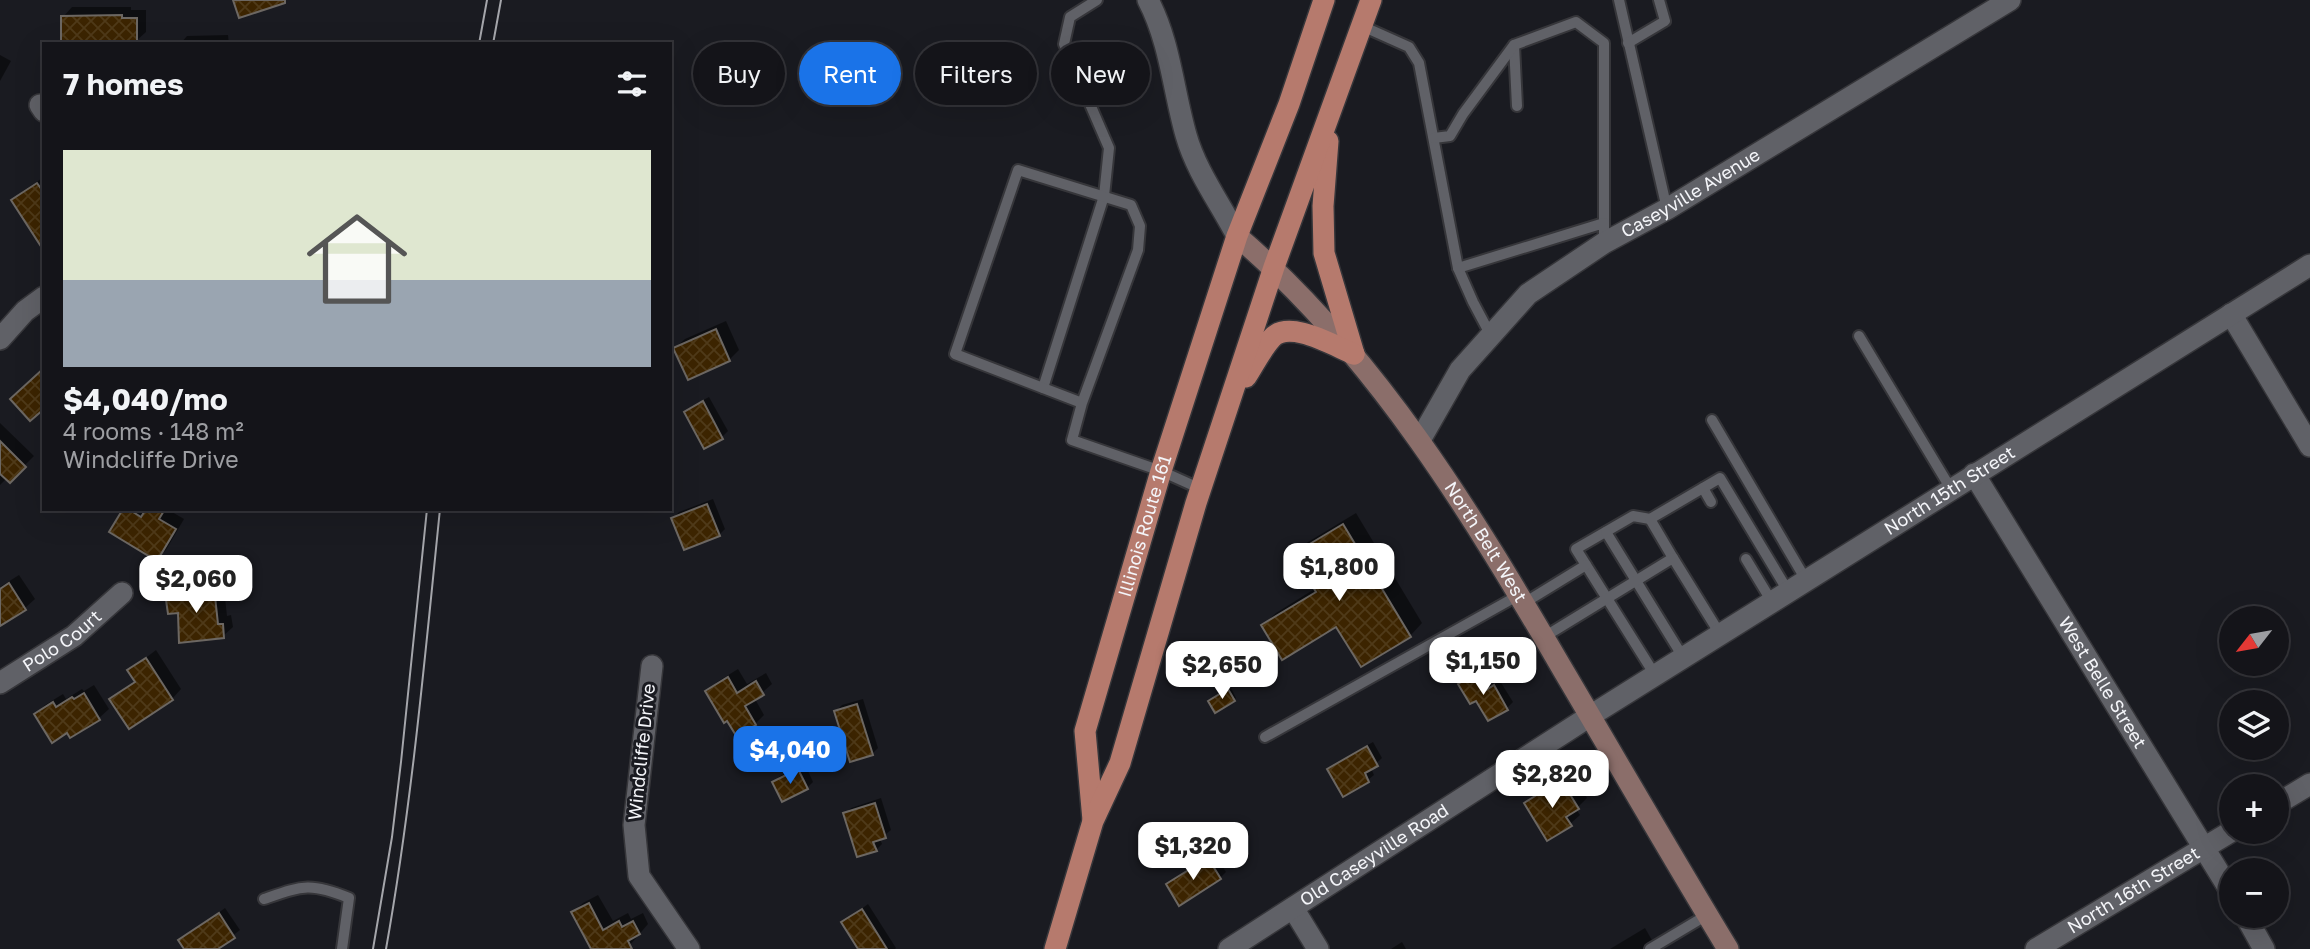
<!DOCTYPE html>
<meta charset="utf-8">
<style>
body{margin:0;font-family:"Golos Text",sans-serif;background:#212126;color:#f1f3f6;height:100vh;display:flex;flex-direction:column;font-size:26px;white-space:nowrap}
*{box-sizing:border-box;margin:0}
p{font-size:23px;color:#9d9ea2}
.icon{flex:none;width:38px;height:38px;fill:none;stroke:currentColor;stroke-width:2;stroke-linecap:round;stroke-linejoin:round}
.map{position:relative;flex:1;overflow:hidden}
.side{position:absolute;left:42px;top:42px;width:630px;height:469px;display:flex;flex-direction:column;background:#141419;border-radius:0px;box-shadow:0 7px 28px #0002,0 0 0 2px #333338}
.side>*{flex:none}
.banner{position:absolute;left:693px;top:42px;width:665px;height:63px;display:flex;gap:14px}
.needle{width:46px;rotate:239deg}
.fabs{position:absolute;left:2219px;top:606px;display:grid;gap:14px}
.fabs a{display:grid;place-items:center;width:70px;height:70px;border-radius:50%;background:#141419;box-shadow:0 7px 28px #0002,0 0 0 2px #333338;font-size:35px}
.price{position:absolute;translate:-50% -60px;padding:0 16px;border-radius:14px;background:#fff;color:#222;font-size:23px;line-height:46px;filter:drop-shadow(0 2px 4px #0008)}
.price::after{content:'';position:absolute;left:50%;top:42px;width:21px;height:16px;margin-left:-10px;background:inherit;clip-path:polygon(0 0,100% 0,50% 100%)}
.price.selected{background:#1a73e8;color:#fff}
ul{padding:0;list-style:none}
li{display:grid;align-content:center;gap:14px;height:371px;padding:0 21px}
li+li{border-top:2px solid #333338}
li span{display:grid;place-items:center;height:217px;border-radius:0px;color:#555}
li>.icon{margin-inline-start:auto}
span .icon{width:126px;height:126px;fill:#fffc;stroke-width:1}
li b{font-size:30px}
h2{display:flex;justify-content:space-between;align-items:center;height:84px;padding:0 21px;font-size:30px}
.chip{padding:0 24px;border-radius:32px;background:#141419;box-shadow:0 7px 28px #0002,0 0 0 2px #333338;font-size:24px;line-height:63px}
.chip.selected{background:#1a73e8;color:#fff}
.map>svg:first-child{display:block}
</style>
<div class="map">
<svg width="2310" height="949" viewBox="0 0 2310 949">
<defs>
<pattern id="building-cross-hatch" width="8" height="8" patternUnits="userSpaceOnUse" patternTransform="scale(1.75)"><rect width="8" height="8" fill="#3c2400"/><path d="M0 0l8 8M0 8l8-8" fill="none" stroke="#4f3a19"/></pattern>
</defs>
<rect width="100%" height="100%" fill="#1a1b21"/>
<!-- shadow -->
<g fill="#0007">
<polygon points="72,7 131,7 131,10 146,10 146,32 136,41 63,17"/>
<polygon points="228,35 229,44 180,44 187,36"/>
<polygon points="0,55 11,61 0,81"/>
<polygon points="44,177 44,247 13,200 23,191"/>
<polygon points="726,321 739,350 729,360 675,348 685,339"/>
<polygon points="709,397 728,431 722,437 686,412 692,406"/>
<polygon points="0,423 34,456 10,480 7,478 0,485"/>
<polygon points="713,499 725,529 719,535 673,518 679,512"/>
<polygon points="125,509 167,509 184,519 166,550 156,559"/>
<polygon points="1356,513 1422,623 1410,636 1337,624 1263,625 1276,613 1316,588 1295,554 1308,542"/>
<polygon points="19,575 35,599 25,608 0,624 0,587"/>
<polygon points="223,579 227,616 231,615 233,627 223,636 179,611 167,593 176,584"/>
<polygon points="156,650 181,689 172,699 129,727 111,699 136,680 130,670"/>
<polygon points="1483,668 1492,686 1500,681 1513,702 1507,708 1477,698 1460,684"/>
<polygon points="738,669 747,684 766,673 772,684 755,699 764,715 755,724 707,691 717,682"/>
<polygon points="94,685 109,709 99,718 71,736 68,731 36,714 45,705 63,694 66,699 82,689 84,691"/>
<polygon points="1231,688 1236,698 1234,700 1213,698"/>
<polygon points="863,699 878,748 872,754 836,711 842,705"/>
<polygon points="1373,742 1382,758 1371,768 1374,775 1368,780 1329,769 1335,763"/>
<polygon points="805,764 813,782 807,788 774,782 780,776"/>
<polygon points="1570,772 1587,798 1576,809 1580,815 1570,824 1526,803 1535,794"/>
<polygon points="881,798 891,830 880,839 882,844 876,850 845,814 851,808"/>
<polygon points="1214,853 1226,872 1220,878 1168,884"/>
<polygon points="598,895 613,921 628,913 631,919 643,913 648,924 630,945 623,949 593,949 573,912 583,903"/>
<polygon points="868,904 896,948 895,949 860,949 843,923"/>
<polygon points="225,908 240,930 215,949 186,949 180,940"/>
<polygon points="1645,928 1657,949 1610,949"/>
<polygon points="1402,942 1406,949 1391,949"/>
</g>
<!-- building -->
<g fill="url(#building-cross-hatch)" stroke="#6c6762" stroke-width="2">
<polygon points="233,0 285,0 285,3 239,18"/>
<polygon points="122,15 122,18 137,18 137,44 61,44 61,16"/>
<polygon points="37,183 44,193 44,251 11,200"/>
<polygon points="716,329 730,361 688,380 673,348"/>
<polygon points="44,368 44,409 30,421 10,399"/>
<polygon points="703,401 723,439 704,449 684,412"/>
<polygon points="0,441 26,467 10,483 0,474"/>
<polygon points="707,504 720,536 684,550 671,518"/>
<polygon points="123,509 128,509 141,517 146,509 165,509 159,519 176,529 157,561 109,532"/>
<polygon points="1343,524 1411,637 1361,667 1336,627 1282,660 1261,625 1316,592 1293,554"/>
<polygon points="9,583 26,610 0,626 0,589"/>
<polygon points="214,587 218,624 223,624 224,638 179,643 178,613 168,614 165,593"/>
<polygon points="146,658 173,700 129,729 109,699 135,682 127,670"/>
<polygon points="1476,673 1486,690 1494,685 1508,710 1488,721 1476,701 1470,704 1458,684"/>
<polygon points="728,677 737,693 756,681 764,695 745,706 756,725 737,737 727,721 724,723 705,691"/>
<polygon points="1228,689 1235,701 1215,713 1208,701"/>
<polygon points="84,693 100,720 70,738 67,733 52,743 34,714 53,702 56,707 72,697 74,699"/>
<polygon points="857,704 873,755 850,762 834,711"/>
<polygon points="1367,746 1378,766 1365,773 1369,782 1343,797 1327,769"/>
<polygon points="798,769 808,789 782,802 772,782"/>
<polygon points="1561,780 1579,809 1566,817 1572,826 1547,841 1524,803"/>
<polygon points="875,803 886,838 873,842 877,851 857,857 843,813"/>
<polygon points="1208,858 1221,879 1179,906 1166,884"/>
<polygon points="589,903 603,930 619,921 622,927 633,921 640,934 628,941 632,949 591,949 571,912"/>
<polygon points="862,909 887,949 858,949 841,922"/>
<polygon points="219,913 235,938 218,949 184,949 178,940"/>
</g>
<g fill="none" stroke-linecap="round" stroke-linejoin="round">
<!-- service casing -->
<g stroke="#36363a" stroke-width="14">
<g id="service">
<polyline points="1619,0 1667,209"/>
<polyline points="1362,26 1409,47 1419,63 1458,268 1473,302 1490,334"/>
<polyline points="1628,43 1665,21 1659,0"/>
<polyline points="1514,45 1517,106"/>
<polyline points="1434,138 1450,136 1463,114 1514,45 1576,22 1604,43 1604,223"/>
<polyline points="1458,268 1604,223 1604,243"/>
<polyline points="1859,336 1951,489"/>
<polyline points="1043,388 1104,196 1109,148 1064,44 1070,17 1097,0"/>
<polyline points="1082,403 1138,250 1140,226 1131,205 1018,170 955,354 1082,403 1072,440 1161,471 1201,489"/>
<polyline points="1712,420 1806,580"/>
<polyline points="1703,488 1711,502"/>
<polyline points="1650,519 1633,516 1576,549 1655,675"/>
<polyline points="1606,532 1683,657"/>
<polyline points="1673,558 1650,519 1720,478 1788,591"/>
<polyline points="1746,559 1772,602"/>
<polyline points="1524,603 1586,565"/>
<polyline points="1544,637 1673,558 1720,634"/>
<polyline points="1265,737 1519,595"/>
<path d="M264,899C302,886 310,882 349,898L342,949"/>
<polyline points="1650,949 1707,915"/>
</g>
</g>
<!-- minor casing -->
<g stroke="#36363a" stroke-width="24">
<g id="minor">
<polyline points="40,105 44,111"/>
<polyline points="2231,314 2310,446"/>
<polyline points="0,339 25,311 44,297"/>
<path id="s1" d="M1420,440L1460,370L1528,294L1604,243L1667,209L2010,0"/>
<path id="s2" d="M1974,474L2231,892"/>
<polyline points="652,666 634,825 639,876 689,949"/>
<path id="s3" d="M0,683L74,636L122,593"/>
<polyline points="2277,804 2310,784"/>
<polyline points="1293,908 1318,949"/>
<polyline points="2245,915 2264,949"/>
<path id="s4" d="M1229,949L1590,716L2310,265"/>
<path id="s5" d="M2036,949L2232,831"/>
</g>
</g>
<!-- tertiary casing -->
<g stroke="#36363a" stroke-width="24">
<path id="tertiary" d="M1148,0C1170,42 1173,89 1186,135C1196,171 1220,203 1237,236"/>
</g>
<!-- secondary casing -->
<g stroke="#36363a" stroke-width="24">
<g id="secondary">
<path id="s6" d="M1237,236C1376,355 1472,514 1563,670C1618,763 1672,857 1728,949"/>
</g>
</g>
<!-- primary casing -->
<g stroke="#36363a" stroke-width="24">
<g id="primary">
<polyline points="1328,141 1323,206 1324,253 1354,354"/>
<path d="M1246,377C1254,365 1261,350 1271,339C1288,318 1334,346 1354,354"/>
<path id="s7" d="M1093,820L1085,731L1161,471L1237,236L1289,104L1324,0"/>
<polyline points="1055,949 1093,821 1120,763 1196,503 1274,267 1371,0"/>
</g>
</g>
<!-- service -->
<use href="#service" stroke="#606167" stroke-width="10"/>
<!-- minor -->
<use href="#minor" stroke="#606167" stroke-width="21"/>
<!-- tertiary -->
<use href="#tertiary" stroke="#606167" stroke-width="21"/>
<!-- secondary -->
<use href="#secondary" stroke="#8b6e6a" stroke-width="21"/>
<!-- primary -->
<use href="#primary" stroke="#b67a6d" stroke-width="21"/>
<!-- tram -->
<g stroke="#a5a6ab" stroke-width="2">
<polyline points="479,44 487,0"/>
<polyline points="493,44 501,0"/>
<polyline points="373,949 392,837 401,762 427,509"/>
<path d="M386,949C412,803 425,656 440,509"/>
</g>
</g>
<g text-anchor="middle" stroke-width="6" stroke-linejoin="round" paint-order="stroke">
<!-- street labels -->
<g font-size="18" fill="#f4f5f9" stroke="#1a1b21">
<text dy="6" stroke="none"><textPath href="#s1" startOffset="374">Caseyville Avenue</textPath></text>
<text dy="6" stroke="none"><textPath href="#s4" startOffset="854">North 15th Street</textPath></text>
<text dy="6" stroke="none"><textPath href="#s7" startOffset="303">Illinois Route 161</textPath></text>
<text dy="6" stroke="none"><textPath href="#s6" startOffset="396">North Belt West</textPath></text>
<text dy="6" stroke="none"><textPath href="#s3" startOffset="75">Polo Court</textPath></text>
<text dy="6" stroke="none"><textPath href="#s2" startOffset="245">West Belle Street</textPath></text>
<text transform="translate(642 752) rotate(-84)" y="6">Windcliffe Drive</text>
<text dy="6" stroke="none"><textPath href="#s4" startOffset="173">Old Caseyville Road</textPath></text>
<text dy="6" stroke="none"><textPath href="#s5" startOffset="114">North 16th Street</textPath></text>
</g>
</g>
</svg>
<div class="fabs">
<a><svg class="needle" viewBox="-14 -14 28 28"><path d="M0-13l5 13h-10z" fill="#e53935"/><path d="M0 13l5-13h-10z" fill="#9d9ea2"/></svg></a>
<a><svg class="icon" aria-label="layers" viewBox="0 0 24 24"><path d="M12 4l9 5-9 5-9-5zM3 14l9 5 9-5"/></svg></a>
<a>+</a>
<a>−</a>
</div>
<b class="price" style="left:1339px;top:603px">$1,800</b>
<b class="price" style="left:196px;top:615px">$2,060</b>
<b class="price" style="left:1483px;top:697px">$1,150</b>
<b class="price" style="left:1222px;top:701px">$2,650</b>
<b class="price selected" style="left:790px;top:786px">$4,040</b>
<b class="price" style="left:1552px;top:810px">$2,820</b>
<b class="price" style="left:1193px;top:882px">$1,320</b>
<div class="banner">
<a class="chip">Buy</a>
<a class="chip selected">Rent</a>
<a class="chip">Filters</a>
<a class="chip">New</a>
</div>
<section class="side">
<h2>7 homes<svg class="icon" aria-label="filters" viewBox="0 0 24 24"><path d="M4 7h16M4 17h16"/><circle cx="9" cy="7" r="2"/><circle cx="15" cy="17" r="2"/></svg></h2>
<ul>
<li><span style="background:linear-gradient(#dfe7d0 60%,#9aa5b1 0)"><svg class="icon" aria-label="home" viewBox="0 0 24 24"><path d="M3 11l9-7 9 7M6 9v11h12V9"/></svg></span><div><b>$4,040/mo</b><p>4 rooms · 148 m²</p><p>Windcliffe Drive</p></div></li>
</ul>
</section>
</div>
